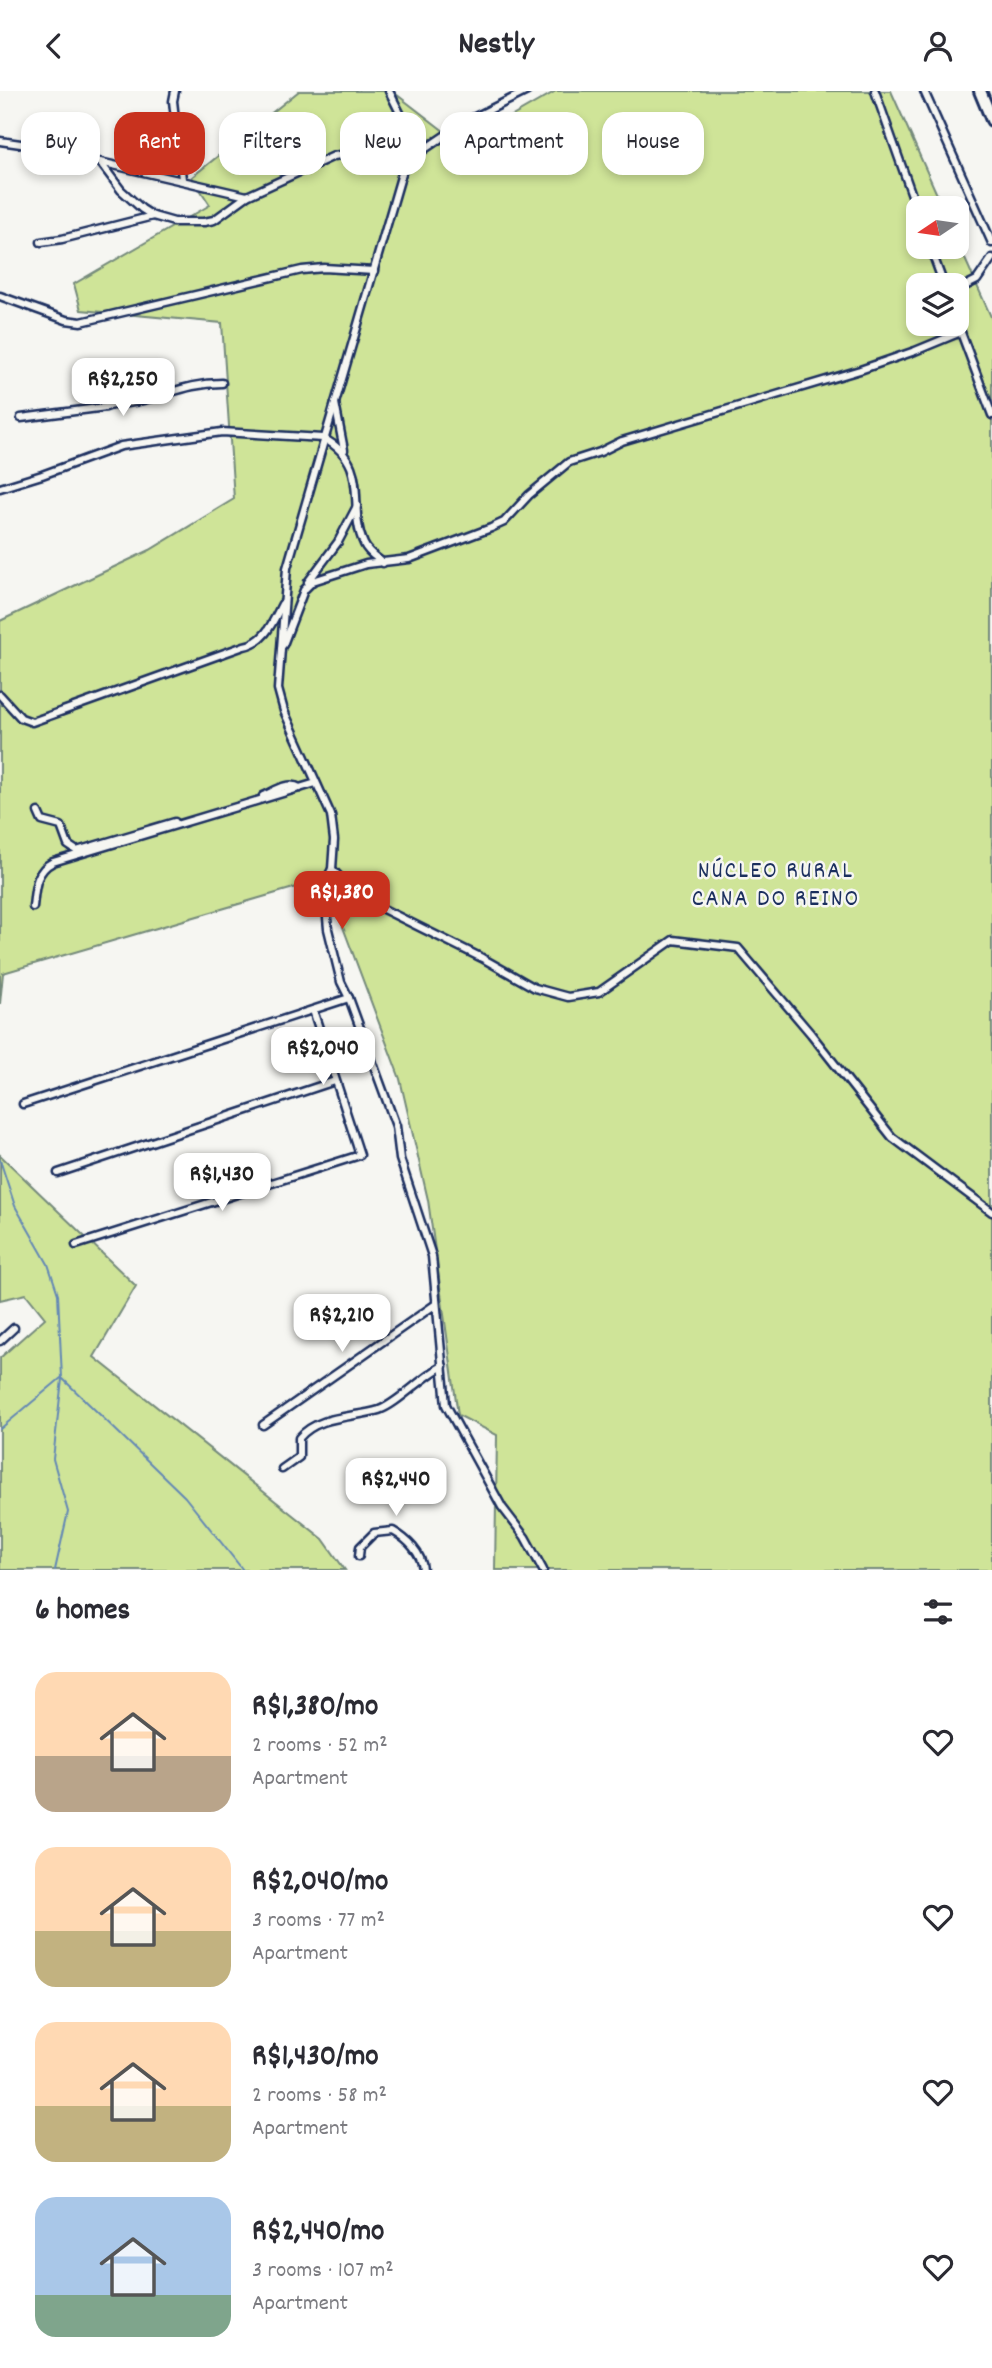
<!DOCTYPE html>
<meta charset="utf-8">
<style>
body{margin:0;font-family:Dekko,sans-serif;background:#f2f2f3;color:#2b2b33;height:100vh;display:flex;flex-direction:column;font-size:26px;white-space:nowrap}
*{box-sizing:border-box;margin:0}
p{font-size:23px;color:#7c7c81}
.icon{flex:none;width:38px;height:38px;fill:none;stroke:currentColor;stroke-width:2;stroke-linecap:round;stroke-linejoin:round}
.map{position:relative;height:1479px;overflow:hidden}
.sheet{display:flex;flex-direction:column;background:#fff;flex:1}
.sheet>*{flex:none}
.hud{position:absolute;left:21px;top:21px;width:950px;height:63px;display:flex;gap:14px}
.needle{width:46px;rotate:257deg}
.buttons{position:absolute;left:906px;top:105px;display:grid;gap:14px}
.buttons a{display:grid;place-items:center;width:63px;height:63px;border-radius:14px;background:#fff;box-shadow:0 4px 10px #0003;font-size:35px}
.price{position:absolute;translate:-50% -60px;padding:0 16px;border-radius:14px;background:#fff;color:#222;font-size:23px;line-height:46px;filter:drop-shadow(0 2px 4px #0008)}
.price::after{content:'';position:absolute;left:50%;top:42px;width:21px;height:16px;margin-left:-10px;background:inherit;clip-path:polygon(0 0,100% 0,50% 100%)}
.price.active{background:#c8321e;color:#fff}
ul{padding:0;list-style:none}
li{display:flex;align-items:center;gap:21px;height:175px;padding:0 35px}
li span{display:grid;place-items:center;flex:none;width:196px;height:140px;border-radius:21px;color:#555}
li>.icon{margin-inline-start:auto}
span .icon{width:84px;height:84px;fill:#fffc;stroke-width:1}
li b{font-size:30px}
h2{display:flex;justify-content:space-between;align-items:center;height:84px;padding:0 35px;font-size:30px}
.pill{padding:0 24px;border-radius:21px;background:#fff;box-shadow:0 4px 10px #0003;font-size:24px;line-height:63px}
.pill.active{background:#c8321e;color:#fff}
header{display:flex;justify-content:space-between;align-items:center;height:91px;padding:0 35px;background:#fff;font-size:32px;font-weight:700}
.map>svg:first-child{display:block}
</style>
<header><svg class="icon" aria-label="back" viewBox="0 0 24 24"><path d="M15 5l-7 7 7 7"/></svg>Nestly<svg class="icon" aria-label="person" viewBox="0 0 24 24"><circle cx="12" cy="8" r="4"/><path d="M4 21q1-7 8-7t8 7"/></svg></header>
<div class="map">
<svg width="992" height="1479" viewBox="0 0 992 1479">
<rect width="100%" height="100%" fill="#f6f6f2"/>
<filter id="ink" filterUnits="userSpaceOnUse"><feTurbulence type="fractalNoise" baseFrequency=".0143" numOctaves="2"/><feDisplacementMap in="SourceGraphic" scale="14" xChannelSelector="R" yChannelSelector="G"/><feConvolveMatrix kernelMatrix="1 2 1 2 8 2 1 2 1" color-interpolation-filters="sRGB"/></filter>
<g filter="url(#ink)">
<!-- green -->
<g fill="#cfe498" stroke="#758a7b" stroke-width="2" fill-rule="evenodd">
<path d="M299,0H392L462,54L556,0H891L943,117H919V156H957V150L992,228V1479H495L497,1344L458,1324L428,1109L400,988L340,828L338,784L3,882L0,913V530L150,459L234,408L222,232L81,219L74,193L210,114L192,86ZM919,194H957V233H919Z"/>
<polygon points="0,1064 136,1195 94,1266 323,1448 345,1479 0,1479 0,1267 45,1227 26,1203 0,1209"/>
</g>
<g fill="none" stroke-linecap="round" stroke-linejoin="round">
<!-- stream -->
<g stroke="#6488b5" stroke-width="2">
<polyline points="0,1069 15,1115 48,1173 58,1203 62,1287 185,1406 243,1479"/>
<polyline points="0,1338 61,1287"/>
<polyline points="55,1479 68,1421 53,1368 62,1288"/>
</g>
<!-- street casing -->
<g stroke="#1b2f5e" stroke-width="11">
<g id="street">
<polyline points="175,0 173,10 182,88"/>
<polyline points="389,0 407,36 409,58 287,477 278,598 284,620 331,724 334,749 332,778 324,793 328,838 341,891 349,907 396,1035 400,1068 432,1165 446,1314 502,1416 525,1446 543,1479"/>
<polyline points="875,0 919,124"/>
<polyline points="924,0 992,152"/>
<polyline points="0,50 55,58 100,71 121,99 142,118 153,125 174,131 204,131 214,129 247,105 334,65 357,61 407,70 465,31 527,0"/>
<polyline points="100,71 247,105"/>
<polyline points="41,151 62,148 153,125"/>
<polyline points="930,156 944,194"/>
<polyline points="957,199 977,189 992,167"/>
<polyline points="0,205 66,229 81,231 302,179 324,177 374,180"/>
<polyline points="957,231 992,324"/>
<polyline points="335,312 344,359"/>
<path d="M21,327L106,316C116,312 128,313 139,310C170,303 189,292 222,292"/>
<path d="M0,397L42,384L121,355L222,341L323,347C373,374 346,415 364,453C368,462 376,466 383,472"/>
<polyline points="308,491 338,451 357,415"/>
<polyline points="283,554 304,499 313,490 366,473 409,468 491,437 504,431 529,404 569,371 600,361 622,350 860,279 915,260 961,241"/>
<path d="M0,604L21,627L32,631L244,555C266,551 273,530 282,513"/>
<path d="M263,705C275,700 288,690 300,697"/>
<polyline points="38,721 42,730 61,735 68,754 77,760 175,731"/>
<polyline points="332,778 350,797 371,812 482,867 535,897 568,906 599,901 673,849 738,857 811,943 892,1046 992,1121"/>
<path d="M33,816C35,798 35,780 53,771L316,692"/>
<polyline points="23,1013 349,907"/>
<polyline points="58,1082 335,990"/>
<polyline points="76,1154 360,1064 313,919"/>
<polyline points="0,1250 14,1237"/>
<polyline points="263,1334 436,1213"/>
<path d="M282,1378L299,1366V1347C318,1324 353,1327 379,1319C397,1313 423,1285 443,1275"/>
<path d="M359,1465L360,1456L374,1442L393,1440C407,1448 422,1462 423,1479"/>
</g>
</g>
<!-- highway casing -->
<g stroke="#1b2f5e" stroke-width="16">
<polyline id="highway" points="980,0 992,29"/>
</g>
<!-- street -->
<use href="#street" stroke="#f6f6f2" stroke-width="6"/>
<!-- highway -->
<use href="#highway" stroke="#f6f6f2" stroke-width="10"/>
</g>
</g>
<g text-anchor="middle" stroke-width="5" stroke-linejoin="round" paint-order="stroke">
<!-- neighbourhood labels -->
<g font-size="24" letter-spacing="2" fill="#1b2f5e" stroke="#f6f6f2">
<text x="776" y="786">NÚCLEO RURAL<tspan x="776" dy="28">CANA DO REINO</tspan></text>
</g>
</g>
</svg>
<div class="buttons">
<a><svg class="needle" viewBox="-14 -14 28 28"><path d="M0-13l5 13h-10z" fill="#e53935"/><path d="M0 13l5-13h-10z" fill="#7c7c81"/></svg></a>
<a><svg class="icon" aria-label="layers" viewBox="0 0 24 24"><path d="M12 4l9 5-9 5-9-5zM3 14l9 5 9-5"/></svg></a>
</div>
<b class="price" style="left:123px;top:327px">R$2,250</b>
<b class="price active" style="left:342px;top:840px">R$1,380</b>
<b class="price" style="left:323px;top:996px">R$2,040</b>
<b class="price" style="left:222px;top:1122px">R$1,430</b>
<b class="price" style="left:342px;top:1263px">R$2,210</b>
<b class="price" style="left:396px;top:1427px">R$2,440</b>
<div class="hud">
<a class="pill">Buy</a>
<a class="pill active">Rent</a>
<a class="pill">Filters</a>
<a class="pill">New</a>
<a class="pill">Apartment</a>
<a class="pill">House</a>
</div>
</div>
<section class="sheet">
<h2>6 homes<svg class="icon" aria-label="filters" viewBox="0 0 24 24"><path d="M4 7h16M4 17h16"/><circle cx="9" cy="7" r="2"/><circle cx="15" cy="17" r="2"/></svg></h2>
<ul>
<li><span style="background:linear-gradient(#ffd9b3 60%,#b9a48a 0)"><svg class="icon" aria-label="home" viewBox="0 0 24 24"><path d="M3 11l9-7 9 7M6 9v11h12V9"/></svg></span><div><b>R$1,380/mo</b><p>2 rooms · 52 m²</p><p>Apartment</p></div><svg class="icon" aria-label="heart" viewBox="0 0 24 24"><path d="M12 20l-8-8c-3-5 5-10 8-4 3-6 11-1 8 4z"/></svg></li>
<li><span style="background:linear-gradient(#ffd9b3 60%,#c2b280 0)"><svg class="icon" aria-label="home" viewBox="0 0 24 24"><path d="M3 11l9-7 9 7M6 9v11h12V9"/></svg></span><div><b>R$2,040/mo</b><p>3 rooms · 77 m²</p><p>Apartment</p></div><svg class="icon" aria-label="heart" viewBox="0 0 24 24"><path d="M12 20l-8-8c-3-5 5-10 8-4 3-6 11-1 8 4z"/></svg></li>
<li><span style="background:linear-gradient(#ffd9b3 60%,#c2b280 0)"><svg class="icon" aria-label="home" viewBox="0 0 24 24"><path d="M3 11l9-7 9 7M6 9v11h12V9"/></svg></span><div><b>R$1,430/mo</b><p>2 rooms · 58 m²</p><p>Apartment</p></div><svg class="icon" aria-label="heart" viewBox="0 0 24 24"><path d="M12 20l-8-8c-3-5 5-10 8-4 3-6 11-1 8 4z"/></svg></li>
<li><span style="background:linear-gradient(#a9c7e8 70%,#7fa58c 0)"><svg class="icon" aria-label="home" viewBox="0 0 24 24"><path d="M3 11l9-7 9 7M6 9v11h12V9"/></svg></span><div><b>R$2,440/mo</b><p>3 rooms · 107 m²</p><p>Apartment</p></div><svg class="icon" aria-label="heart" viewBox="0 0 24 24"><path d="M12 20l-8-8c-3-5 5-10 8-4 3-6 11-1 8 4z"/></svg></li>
</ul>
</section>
